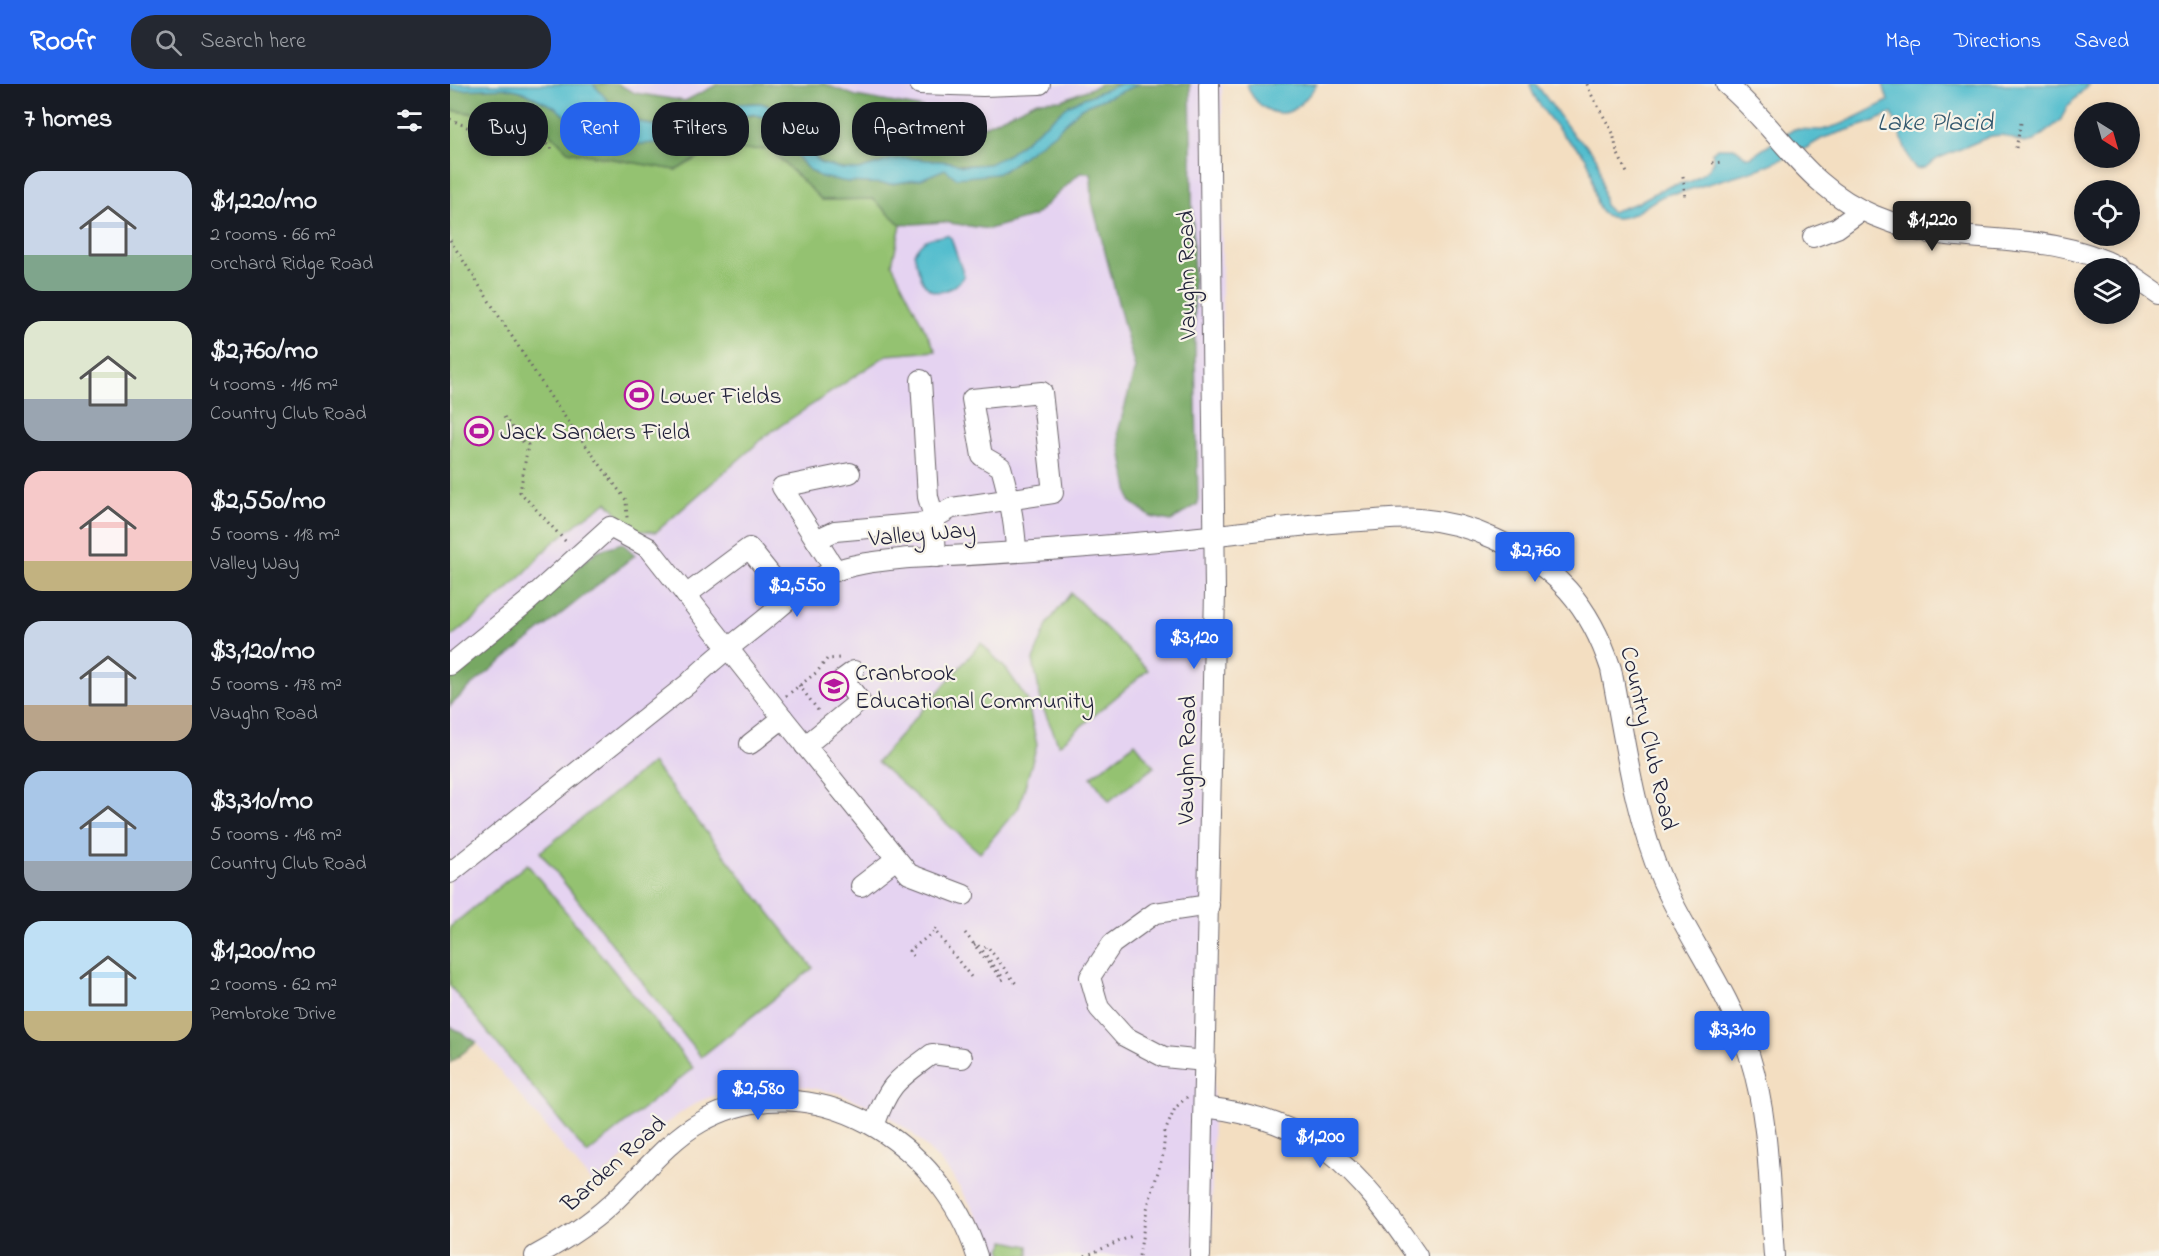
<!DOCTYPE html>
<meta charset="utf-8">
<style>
body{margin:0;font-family:"Indie Flower",sans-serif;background:#242831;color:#f1f3f6;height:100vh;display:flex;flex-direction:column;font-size:22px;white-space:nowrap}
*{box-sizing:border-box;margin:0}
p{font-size:20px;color:#9ea1a6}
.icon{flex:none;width:33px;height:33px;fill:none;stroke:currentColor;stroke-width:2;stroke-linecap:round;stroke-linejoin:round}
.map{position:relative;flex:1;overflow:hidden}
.details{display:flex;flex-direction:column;background:#171b24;width:450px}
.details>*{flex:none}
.hud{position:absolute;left:18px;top:18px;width:570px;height:54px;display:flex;gap:12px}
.needle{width:39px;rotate:143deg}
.controls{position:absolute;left:1624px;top:18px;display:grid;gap:12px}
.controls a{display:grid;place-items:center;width:66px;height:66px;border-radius:50%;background:#171b24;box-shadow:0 3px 9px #0003;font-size:30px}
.price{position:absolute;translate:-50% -51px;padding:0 14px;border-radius:6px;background:#2563eb;color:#fff;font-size:20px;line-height:39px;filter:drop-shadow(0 2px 3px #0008)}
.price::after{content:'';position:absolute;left:50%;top:36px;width:18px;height:14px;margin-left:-9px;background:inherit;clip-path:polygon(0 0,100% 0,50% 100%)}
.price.on{background:#222;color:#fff}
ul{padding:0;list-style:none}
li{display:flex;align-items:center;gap:18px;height:150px;padding:0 24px}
li span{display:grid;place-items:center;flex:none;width:168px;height:120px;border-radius:18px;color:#555}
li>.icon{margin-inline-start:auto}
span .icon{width:72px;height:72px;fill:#fffc;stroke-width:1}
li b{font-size:26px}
h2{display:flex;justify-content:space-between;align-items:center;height:72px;padding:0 24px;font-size:26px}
.pill{padding:0 21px;border-radius:24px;background:#171b24;box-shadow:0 3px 9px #0003;font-size:21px;line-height:54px}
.pill.on{background:#2563eb;color:#fff}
header{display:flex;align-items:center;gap:36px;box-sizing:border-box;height:84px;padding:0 30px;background:#2563eb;color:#fff}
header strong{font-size:28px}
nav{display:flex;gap:33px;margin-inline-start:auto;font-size:21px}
.search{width:420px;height:54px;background:#242831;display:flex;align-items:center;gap:15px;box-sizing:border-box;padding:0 21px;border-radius:24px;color:#9ea1a6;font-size:22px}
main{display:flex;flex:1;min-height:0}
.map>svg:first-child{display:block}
</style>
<header>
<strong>Roofr</strong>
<div class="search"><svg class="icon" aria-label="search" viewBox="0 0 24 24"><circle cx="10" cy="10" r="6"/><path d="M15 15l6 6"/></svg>Search here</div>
<nav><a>Map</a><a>Directions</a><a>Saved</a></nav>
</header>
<main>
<section class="details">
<h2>7 homes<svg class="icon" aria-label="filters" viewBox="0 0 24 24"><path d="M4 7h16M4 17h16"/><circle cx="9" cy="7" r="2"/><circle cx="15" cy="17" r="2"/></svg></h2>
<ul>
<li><span style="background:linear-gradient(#c9d6e8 70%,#7fa58c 0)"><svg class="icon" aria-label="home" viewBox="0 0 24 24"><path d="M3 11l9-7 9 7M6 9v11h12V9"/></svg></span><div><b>$1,220/mo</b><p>2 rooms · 66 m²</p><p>Orchard Ridge Road</p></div></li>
<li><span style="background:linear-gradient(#dfe7d0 65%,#9aa5b1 0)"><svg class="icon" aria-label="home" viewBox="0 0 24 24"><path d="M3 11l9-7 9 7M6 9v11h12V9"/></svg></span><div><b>$2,760/mo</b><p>4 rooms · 116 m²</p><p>Country Club Road</p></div></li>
<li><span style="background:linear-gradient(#f6c9c9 75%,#c2b280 0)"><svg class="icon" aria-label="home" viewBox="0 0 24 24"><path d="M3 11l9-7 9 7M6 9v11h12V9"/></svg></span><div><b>$2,550/mo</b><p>5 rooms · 118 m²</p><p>Valley Way</p></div></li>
<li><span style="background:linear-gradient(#c9d6e8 70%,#b9a48a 0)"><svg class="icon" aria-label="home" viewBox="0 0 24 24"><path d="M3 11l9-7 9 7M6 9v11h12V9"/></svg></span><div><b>$3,120/mo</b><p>5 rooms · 178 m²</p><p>Vaughn Road</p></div></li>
<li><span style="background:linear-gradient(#a9c7e8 75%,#9aa5b1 0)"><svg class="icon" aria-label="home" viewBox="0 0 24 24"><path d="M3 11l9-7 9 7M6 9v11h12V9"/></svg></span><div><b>$3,310/mo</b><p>5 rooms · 148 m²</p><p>Country Club Road</p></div></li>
<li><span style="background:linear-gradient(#bfe0f5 75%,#c2b280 0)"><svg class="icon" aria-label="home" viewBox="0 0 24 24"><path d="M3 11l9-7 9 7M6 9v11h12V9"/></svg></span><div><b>$1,200/mo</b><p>2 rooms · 62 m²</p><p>Pembroke Drive</p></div></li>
</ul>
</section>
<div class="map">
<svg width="1709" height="1172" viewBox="0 0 1709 1172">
<rect width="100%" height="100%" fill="#f7f3e8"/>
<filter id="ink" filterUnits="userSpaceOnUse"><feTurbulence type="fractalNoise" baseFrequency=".0167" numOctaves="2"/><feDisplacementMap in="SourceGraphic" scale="12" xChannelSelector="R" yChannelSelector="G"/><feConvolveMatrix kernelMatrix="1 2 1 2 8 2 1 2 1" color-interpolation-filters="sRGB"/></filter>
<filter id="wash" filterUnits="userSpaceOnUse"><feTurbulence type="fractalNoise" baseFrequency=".008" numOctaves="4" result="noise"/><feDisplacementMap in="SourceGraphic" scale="24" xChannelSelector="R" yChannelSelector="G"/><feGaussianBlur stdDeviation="1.35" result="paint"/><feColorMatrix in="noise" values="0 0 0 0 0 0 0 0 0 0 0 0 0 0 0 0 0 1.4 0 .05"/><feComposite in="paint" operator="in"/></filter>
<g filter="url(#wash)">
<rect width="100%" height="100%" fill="#f3dec1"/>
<!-- built -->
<polygon fill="#e5d3f1" points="0,0 772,0 772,246 761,1172 546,1172 528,1133 504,1094 490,1077 462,1049 429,1026 408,1017 388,1009 345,1001 305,1001 286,1004 252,1016 236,1025 192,1057 143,1100 27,959 0,979"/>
<!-- green -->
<g fill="#94c271" stroke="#5b7256" stroke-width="1.5">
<polygon points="0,26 90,39 118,67 226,86 253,71 287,66 310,51 320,65 372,116 423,115 451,141 442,180 486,267 437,271 318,350 206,448 183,446 157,418 130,437 99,462 71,493 23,536 0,553"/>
<polygon points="621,509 698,586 609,661 592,622 583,576 598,539"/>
<polygon points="531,559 557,586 577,615 587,661 569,723 530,769 427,678"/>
<polygon points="685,659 704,683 659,717 641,693"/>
<polygon points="202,679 363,884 251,973 90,768"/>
<polygon points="77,780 243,984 137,1070 0,902 0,843"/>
<polygon points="555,1157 579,1162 579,1172 554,1172 551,1165"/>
</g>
<!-- forest -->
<g fill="#77a863" stroke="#4c654f" stroke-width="1.5">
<path d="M143,0H168L185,9L235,17L268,0H374L406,12L473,24L488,64L587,17L612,16L651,0H671L618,22L559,70C553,74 546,78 539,80C506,85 474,71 440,76C429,78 420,85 409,86C399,87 378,84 370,78C347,63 340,22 310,19C293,17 281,25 267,30C213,51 180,47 143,0Z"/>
<polygon points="689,0 740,0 748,420 721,437 701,433 680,417 668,348 685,284 642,118 641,89 630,89 584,132 539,145 493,138 451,141 423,115 372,116 320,65 291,66 253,71 226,86 118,67 90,39 0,26 0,6 58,4 71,7 104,23 145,54 164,61 216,58 252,49 292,32 308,31 319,35 356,83 367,91 398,98 441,100 471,95 495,85 553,87 606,48 631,24"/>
<polygon points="172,459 185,471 22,601 0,622 0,590 147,467"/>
<polygon points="0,942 27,958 0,979"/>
</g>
<!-- water -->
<g fill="#52bdce" stroke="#3a7084" stroke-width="1.5">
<polygon points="0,0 143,0 162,21 178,34 200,41 223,43 253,36 288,20 311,19 326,25 370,79 392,85 409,86 440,76 457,74 501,78 512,82 539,80 559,70 618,22 631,15 671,0 689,0 631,24 606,48 553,87 545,90 506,94 495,85 471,95 441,100 398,98 371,93 356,83 319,35 303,30 292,32 251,49 216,58 169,62 145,54 104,23 71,7 58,4 0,6"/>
<path d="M797,0H867C854,18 839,40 813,23C806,18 799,9 797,0Z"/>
<path d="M1080,0H1086L1125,53L1134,59L1146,73L1149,81L1155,122L1161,128L1187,119L1216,103L1242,97L1259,85L1264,77L1262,69L1267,64H1285L1296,73H1301L1344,45L1372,46L1392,40L1438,17L1433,0H1639L1618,22L1610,37L1584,57L1574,59L1552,51L1541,52L1489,74L1474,84L1466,85L1460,77L1442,29L1420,39L1373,54L1351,67L1311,84L1228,109C1203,108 1186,140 1160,133C1139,127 1147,91 1137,76C1132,66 1122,61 1115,53C1104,40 1082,15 1080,0Z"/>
<path d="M497,151L501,154L514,192C507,203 487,215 476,202C469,195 467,179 464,169C474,153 479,154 497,151Z"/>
</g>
</g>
<g filter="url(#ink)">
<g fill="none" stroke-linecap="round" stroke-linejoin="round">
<!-- minor casing -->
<g stroke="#6b646a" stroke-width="22">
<g id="minor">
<polyline points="470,0 533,2 590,0"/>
<path d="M1276,0C1330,45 1355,104 1425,132C1443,139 1463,147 1482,149C1545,158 1612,152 1670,184"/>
<polyline points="1363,153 1387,144 1412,126"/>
<polyline points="1680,190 1709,210"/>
<polyline points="471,296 478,413 484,433 486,473"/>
<path d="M366,456L385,447L475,439L502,424L603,409L592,308L522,315L532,372L551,383C559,411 565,438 566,467"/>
<polyline points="386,487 332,403 400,389"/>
<polyline points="236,511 299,464 340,515"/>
<polyline points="0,581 77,518 160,443 199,464 333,634 459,790 514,811"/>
<polyline points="300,660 333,634"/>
<polyline points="355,662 410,617 393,595 404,587"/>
<path d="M0,789L239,599C261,576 288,557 314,536C334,520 354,501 377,490C403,479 431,477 459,474C553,470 647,463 740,454C797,448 854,440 911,437C931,436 951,433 970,435C996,437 1021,444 1045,455C1106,482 1140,521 1161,585C1175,656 1183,728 1212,796C1238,855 1279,907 1299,970C1320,1036 1319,1104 1324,1172"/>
<polyline points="411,802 446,775"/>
<polyline points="755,977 714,973 674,952 649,924 640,893 662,860 705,829 759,821"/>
<path d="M754,1023C865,1036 907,1084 967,1172"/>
<path d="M424,1042C439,999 447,996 482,970L512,974"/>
<path d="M85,1172C111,1158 138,1141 160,1121C190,1094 215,1058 251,1038C363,975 492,1059 527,1172"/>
<polyline points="750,1172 765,508 759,0"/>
</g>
</g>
<!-- path -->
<g stroke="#6b646a" stroke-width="3" stroke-dasharray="1.5 4.5" stroke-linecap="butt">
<polyline points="1137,0 1141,10 1163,49 1167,68 1178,91"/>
<polyline points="0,35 17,43 70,48 88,52 102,65"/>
<polyline points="1566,64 1571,39"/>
<polyline points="1262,79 1272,78"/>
<polyline points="1233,92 1235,114"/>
<polyline points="0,156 104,318 176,416 177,434"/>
<polyline points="54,333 72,357 78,361 70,408 117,459"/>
<polyline points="349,601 370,629"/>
<polyline points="336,612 367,588 377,575 390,574"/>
<polyline points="486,844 485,847 521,893"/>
<polyline points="515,849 552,896 554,895 532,866 537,862 567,901 568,900"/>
<polyline points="524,861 526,859 532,866"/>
<polyline points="463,872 459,867 485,847"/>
<polyline points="635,1172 682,1152"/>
<polyline points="689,1172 697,1125 713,1071 715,1048 725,1024 737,1013"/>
</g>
<!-- minor -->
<use href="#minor" stroke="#fff" stroke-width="20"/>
</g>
</g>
<!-- icons -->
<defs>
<g id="stadium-ring" transform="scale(1.5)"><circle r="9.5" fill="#f7f3e8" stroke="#b5179e" stroke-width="1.5"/><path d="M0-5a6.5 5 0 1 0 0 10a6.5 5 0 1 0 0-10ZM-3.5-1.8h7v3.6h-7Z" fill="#b5179e"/></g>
<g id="school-ring" transform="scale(1.5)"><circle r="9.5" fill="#f7f3e8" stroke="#b5179e" stroke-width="1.5"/><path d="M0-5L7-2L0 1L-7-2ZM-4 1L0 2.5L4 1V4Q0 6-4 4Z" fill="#b5179e"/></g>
</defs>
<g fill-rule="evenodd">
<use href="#stadium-ring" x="189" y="311"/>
<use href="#stadium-ring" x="29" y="347"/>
<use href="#school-ring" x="384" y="602"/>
</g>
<g text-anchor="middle" stroke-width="4.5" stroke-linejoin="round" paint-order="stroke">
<!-- street labels -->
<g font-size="24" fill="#22223b" stroke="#f7f3e8">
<text transform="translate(736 191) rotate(-91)" y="8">Vaughn Road</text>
<text transform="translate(472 449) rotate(-5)" y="8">Valley Way</text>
<text transform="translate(1200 654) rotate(77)" y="8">Country Club Road</text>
<text transform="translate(736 676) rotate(-89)" y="8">Vaughn Road</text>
<text transform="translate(163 1079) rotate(-42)" y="8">Barden Road</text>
</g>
<!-- poi labels -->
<g font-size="24" fill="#22223b" stroke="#f7f3e8" text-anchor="start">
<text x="210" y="319">Lower Fields</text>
<text x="50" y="355">Jack Sanders Field</text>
<text x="405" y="596">Cranbrook<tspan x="405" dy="28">Educational Community</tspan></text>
</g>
<!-- water labels -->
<g font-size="26" font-style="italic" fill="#33586e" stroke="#f7f3e8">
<text x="1485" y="46">Lake Placid</text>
</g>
</g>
</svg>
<div class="controls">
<a><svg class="needle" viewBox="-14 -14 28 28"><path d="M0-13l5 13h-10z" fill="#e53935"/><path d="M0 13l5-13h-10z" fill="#9ea1a6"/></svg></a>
<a><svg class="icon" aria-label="locate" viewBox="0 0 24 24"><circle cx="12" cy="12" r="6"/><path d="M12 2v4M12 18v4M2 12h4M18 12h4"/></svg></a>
<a><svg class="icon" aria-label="layers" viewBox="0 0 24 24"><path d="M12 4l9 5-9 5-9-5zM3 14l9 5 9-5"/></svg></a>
</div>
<b class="price on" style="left:1482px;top:168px">$1,220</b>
<b class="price" style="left:1085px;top:499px">$2,760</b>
<b class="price" style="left:347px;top:534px">$2,550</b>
<b class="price" style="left:744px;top:586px">$3,120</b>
<b class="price" style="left:1282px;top:978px">$3,310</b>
<b class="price" style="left:308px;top:1037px">$2,580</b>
<b class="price" style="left:870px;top:1085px">$1,200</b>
<div class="hud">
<a class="pill">Buy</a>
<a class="pill on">Rent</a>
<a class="pill">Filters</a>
<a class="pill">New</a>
<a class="pill">Apartment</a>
</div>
</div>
</main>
